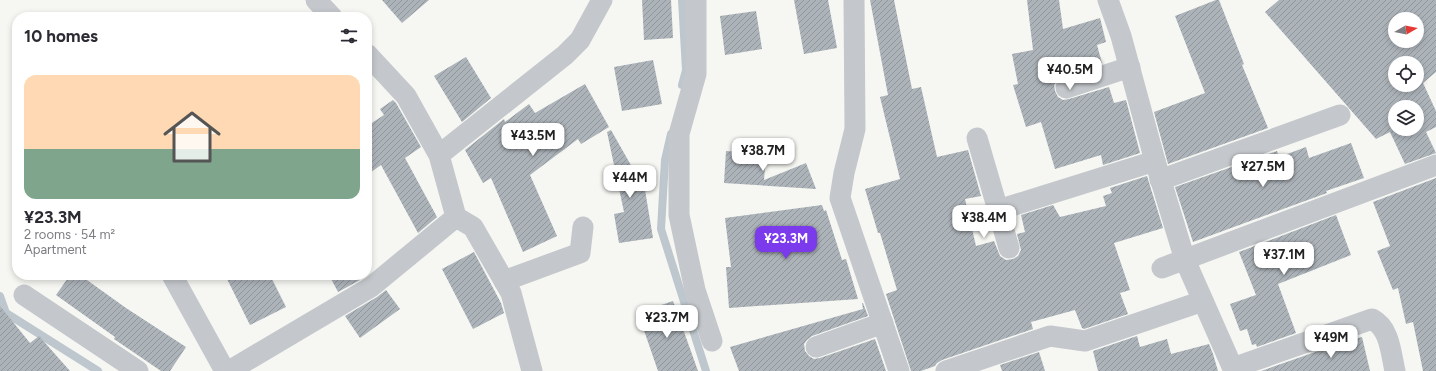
<!DOCTYPE html>
<meta charset="utf-8">
<style>
body{margin:0;font-family:Figtree,sans-serif;background:#f7f7f7;color:#2b2b33;height:100vh;display:flex;flex-direction:column;font-size:15px;white-space:nowrap}
*{box-sizing:border-box;margin:0}
p{font-size:13px;color:#7c7c81}
.icon{flex:none;width:22px;height:22px;fill:none;stroke:currentColor;stroke-width:2;stroke-linecap:round;stroke-linejoin:round}
.map{position:relative;flex:1;overflow:hidden}
.side{position:absolute;left:12px;top:12px;width:360px;height:268px;display:flex;flex-direction:column;background:#fff;border-radius:16px;box-shadow:0 2px 6px #0003}
.side>*{flex:none}
.needle{width:26px;rotate:81deg}
.buttons{position:absolute;left:1388px;top:12px;display:grid;gap:8px}
.buttons a{display:grid;place-items:center;width:36px;height:36px;border-radius:50%;background:#fff;box-shadow:0 2px 6px #0003;font-size:20px}
.price{position:absolute;translate:-50% -34px;padding:0 9px;border-radius:8px;background:#fff;color:#222;font-size:13px;line-height:26px;filter:drop-shadow(0 1px 2px #0008)}
.price::after{content:'';position:absolute;left:50%;top:24px;width:12px;height:9px;margin-left:-6px;background:inherit;clip-path:polygon(0 0,100% 0,50% 100%)}
.price.selected{background:#7c3aed;color:#fff}
ul{padding:0;list-style:none}
li{display:grid;align-content:center;gap:8px;height:212px;padding:0 12px}
li+li{border-top:1px solid #e1e1e2}
li span{display:grid;place-items:center;height:124px;border-radius:12px;color:#555}
li>.icon{margin-inline-start:auto}
span .icon{width:72px;height:72px;fill:#fffc;stroke-width:1}
li b{font-size:17px}
h2{display:flex;justify-content:space-between;align-items:center;height:48px;padding:0 12px;font-size:17px}
.map>svg:first-child{display:block}
</style>
<div class="map">
<svg width="1436" height="371" viewBox="0 0 1436 371">
<defs>
<pattern id="building-hatch" width="6" height="6" patternUnits="userSpaceOnUse"><rect width="6" height="6" fill="#acb3b9"/><path d="M-1 1l2-2M0 6l6-6M5 7l2-2" fill="none" stroke="#90969c"/></pattern>
</defs>
<rect width="100%" height="100%" fill="#f6f7f3"/>
<g fill="none" stroke-linecap="round" stroke-linejoin="round">
<!-- stream -->
<g stroke="#bdc7cd" stroke-width="8">
<polyline points="682,0 686,70 682,85"/>
<polyline points="671,134 665,160 661,229 706,371"/>
<polyline points="0,296 6,313 98,371"/>
</g>
</g>
<!-- building -->
<g fill="url(#building-hatch)" fill-rule="evenodd">
<polygon points="382,0 429,0 402,23"/>
<polygon points="642,0 671,0 673,38 644,40"/>
<polygon points="794,0 828,0 837,48 804,54"/>
<polygon points="870,0 894,0 912,89 921,87 937,157 968,150 981,196 965,199 976,246 994,241 1000,256 1006,260 1013,259 1018,256 1021,250 1017,234 1025,232 1021,215 1053,205 1060,217 1106,206 1103,196 1112,193 1110,188 1147,176 1163,228 1114,243 1130,290 1120,293 1128,314 1084,329 1082,328 1075,310 1031,322 1033,329 942,360 937,363 935,366 921,371 911,371 886,294 897,290 880,233 878,233 865,189 900,179 880,97 888,95"/>
<polygon points="1027,0 1059,0 1063,29 1100,18 1106,42 1097,45 1102,63 1062,77 1057,80 1054,85 1055,91 1058,97 1063,100 1069,99 1109,87 1114,103 1126,100 1140,153 1103,165 1101,155 1055,169 1041,122 1026,127 1013,85 1018,84 1012,54 1033,50"/>
<polygon points="1216,0 1219,0 1244,64 1242,65 1268,128 1168,164 1154,112 1205,93 1175,16"/>
<path d="M1279,0H1436V72L1423,83L1436,111V127L1426,132L1436,153L1405,164L1390,132L1376,139L1265,12ZM1395,19H1417V41H1395ZM1395,63H1417V85H1395ZM1395,107H1417V129H1395Z"/>
<polygon points="756,11 762,49 725,55 720,16"/>
<polygon points="466,57 491,98 462,122 434,76"/>
<polygon points="653,60 662,104 622,111 614,67"/>
<polygon points="585,84 609,127 581,144 578,139 530,175 557,236 523,252 491,178 483,183 465,150 504,119 505,122 529,104 535,113"/>
<polygon points="393,100 396,103 421,147 405,158 437,217 418,233 381,165 367,175 367,126 384,115 380,109"/>
<polygon points="611,130 645,190 653,238 619,243 614,214 624,212 607,132"/>
<polygon points="1351,143 1364,178 1326,191 1327,193 1193,242 1175,187 1277,151 1279,157 1306,147 1309,158"/>
<polygon points="726,151 766,154 764,180 806,163 816,189 724,183"/>
<polygon points="1436,178 1436,371 1423,371 1413,322 1406,324 1398,288 1393,290 1377,251 1390,246 1373,202"/>
<polygon points="822,205 824,211 826,210 842,260 846,259 858,299 729,308 726,267 731,267 725,218"/>
<polygon points="1336,215 1351,255 1278,284 1296,333 1257,347 1256,344 1252,345 1247,329 1240,331 1230,304 1256,295 1239,252"/>
<polygon points="474,252 501,303 504,313 473,329 442,269"/>
<polygon points="70,275 80,275 126,308 186,347 170,371 161,371 114,339 115,337 56,295"/>
<polygon points="225,275 270,275 286,307 250,325"/>
<polygon points="329,275 357,275 360,280 338,292"/>
<polygon points="386,290 400,309 360,338 345,316 377,297"/>
<polygon points="673,301 698,371 658,371 638,313"/>
<polygon points="862,303 863,303 868,316 812,336 807,340 804,344 805,351 809,356 814,359 820,358 875,339 886,371 739,371 730,347 863,309"/>
<polygon points="0,306 30,343 39,336 70,371 0,371"/>
<polygon points="1137,336 1140,347 1167,339 1171,354 1209,344 1213,354 1218,371 1098,371 1093,351"/>
<polygon points="1362,337 1370,371 1261,371 1347,341"/>
<polygon points="1039,352 1045,371 1002,371 1000,365"/>
</g>
<g fill="none" stroke-linecap="round" stroke-linejoin="round">
<!-- minor -->
<g stroke="#c4c7cb" stroke-width="21">
<polyline points="316,0 332,17"/>
<polyline points="696,0 696,74 679,134 679,215 695,290 712,341"/>
<polyline points="854,0 855,129 844,173 840,198 899,371"/>
<polyline points="1108,0 1121,36 1155,161 1185,260 1234,371"/>
<polyline points="1066,88 1130,67"/>
<polyline points="977,138 998,210"/>
<polyline points="439,155 565,55 580,40 602,0"/>
<polyline points="1160,180 1340,115"/>
<polyline points="456,217 473,227 511,293 532,371"/>
<polyline points="1009,248 998,210 1155,161"/>
<polyline points="1162,268 1436,165"/>
<polyline points="172,275 225,371"/>
<polyline points="504,281 580,253 583,227"/>
<polyline points="24,295 138,371"/>
<polyline points="816,347 883,323"/>
<path d="M1233,368L1372,319C1390,328 1391,354 1395,371"/>
<polyline points="229,371 371,287 456,217 439,155 406,96 367,54"/>
<polyline points="946,371 1050,336 1085,341 1203,301"/>
</g>
</g>
</svg>
<div class="buttons">
<a><svg class="needle" viewBox="-14 -14 28 28"><path d="M0-13l5 13h-10z" fill="#e53935"/><path d="M0 13l5-13h-10z" fill="#7c7c81"/></svg></a>
<a><svg class="icon" aria-label="locate" viewBox="0 0 24 24"><circle cx="12" cy="12" r="6"/><path d="M12 2v4M12 18v4M2 12h4M18 12h4"/></svg></a>
<a><svg class="icon" aria-label="layers" viewBox="0 0 24 24"><path d="M12 4l9 5-9 5-9-5zM3 14l9 5 9-5"/></svg></a>
</div>
<b class="price" style="left:1070px;top:91px">¥40.5M</b>
<b class="price" style="left:533px;top:157px">¥43.5M</b>
<b class="price" style="left:763px;top:172px">¥38.7M</b>
<b class="price" style="left:1263px;top:188px">¥27.5M</b>
<b class="price" style="left:630px;top:199px">¥44M</b>
<b class="price" style="left:984px;top:239px">¥38.4M</b>
<b class="price selected" style="left:786px;top:260px">¥23.3M</b>
<b class="price" style="left:1284px;top:276px">¥37.1M</b>
<b class="price" style="left:667px;top:339px">¥23.7M</b>
<b class="price" style="left:1331px;top:359px">¥49M</b>
<section class="side">
<h2>10 homes<svg class="icon" aria-label="filters" viewBox="0 0 24 24"><path d="M4 7h16M4 17h16"/><circle cx="9" cy="7" r="2"/><circle cx="15" cy="17" r="2"/></svg></h2>
<ul>
<li><span style="background:linear-gradient(#ffd9b3 60%,#7fa58c 0)"><svg class="icon" aria-label="home" viewBox="0 0 24 24"><path d="M3 11l9-7 9 7M6 9v11h12V9"/></svg></span><div><b>¥23.3M</b><p>2 rooms · 54 m²</p><p>Apartment</p></div></li>
</ul>
</section>
</div>
